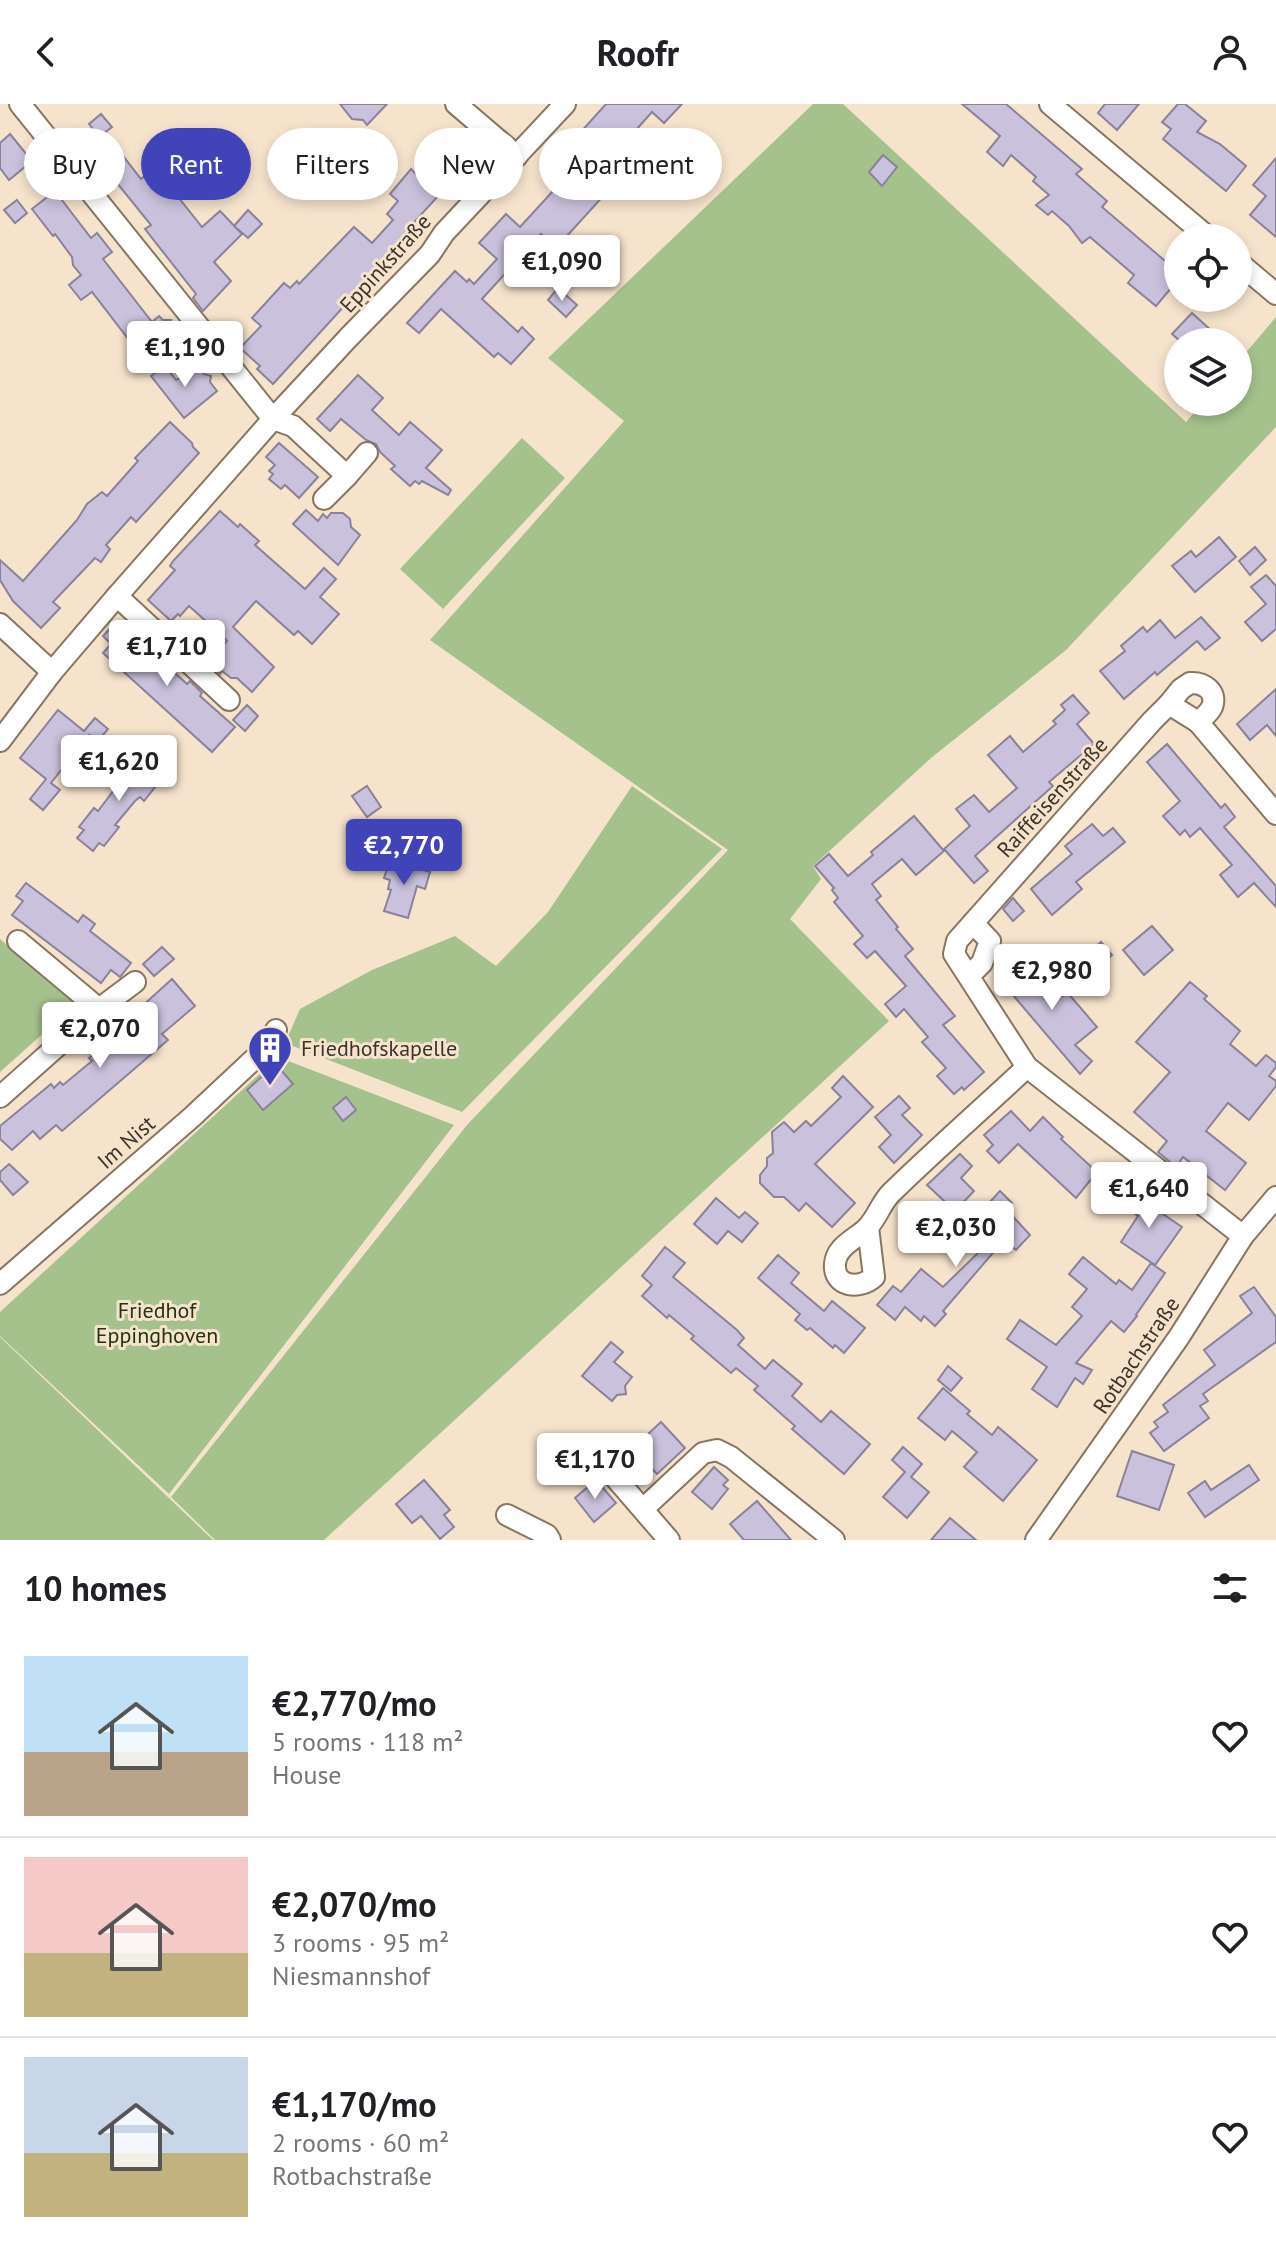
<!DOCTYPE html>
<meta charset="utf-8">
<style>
body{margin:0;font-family:"PT Sans",sans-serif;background:#f6f6f6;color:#202124;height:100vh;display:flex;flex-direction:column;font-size:30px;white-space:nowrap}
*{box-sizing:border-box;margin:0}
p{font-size:26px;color:#757577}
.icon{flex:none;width:44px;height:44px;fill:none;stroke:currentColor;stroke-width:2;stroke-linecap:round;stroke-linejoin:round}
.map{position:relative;height:1436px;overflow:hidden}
.panel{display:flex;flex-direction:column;background:#fff;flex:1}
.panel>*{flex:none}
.guide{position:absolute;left:24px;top:24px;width:800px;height:72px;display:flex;gap:16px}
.tools{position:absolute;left:1164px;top:120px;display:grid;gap:16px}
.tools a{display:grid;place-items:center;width:88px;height:88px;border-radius:50%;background:#fff;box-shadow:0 4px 12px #0003;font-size:40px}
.price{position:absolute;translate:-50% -68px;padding:0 18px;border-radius:8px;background:#fff;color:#222;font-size:26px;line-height:52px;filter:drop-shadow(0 2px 4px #0008)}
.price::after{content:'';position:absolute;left:50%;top:48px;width:24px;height:18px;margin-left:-12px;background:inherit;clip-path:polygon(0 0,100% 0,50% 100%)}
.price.active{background:#4144b9;color:#fff}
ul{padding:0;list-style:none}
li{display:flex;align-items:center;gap:24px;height:200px;padding:0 24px}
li+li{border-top:2px solid #e0e0e0}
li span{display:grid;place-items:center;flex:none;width:224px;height:160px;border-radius:0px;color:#555}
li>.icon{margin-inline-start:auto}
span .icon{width:96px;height:96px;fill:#fffc;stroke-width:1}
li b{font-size:34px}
h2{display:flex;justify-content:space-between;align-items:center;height:96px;padding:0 24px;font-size:34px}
.chip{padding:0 28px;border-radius:36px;background:#fff;box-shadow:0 4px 12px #0003;font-size:28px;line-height:72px}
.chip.active{background:#4144b9;color:#fff}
header{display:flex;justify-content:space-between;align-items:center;height:104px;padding:0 24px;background:#fff;font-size:36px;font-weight:700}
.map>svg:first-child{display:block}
</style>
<header><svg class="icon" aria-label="back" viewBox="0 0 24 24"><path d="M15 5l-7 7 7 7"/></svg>Roofr<svg class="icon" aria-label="person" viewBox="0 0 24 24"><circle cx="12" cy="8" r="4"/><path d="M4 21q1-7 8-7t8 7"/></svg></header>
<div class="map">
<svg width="1276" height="1436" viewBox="0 0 1276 1436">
<rect width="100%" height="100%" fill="#f6e3cc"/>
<!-- green -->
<g fill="#a5c28d">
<polygon points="813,0 843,0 1186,318 1204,298 1238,298 1238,258 1276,213 1276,323 1066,546 931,654 813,762 821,775 790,815 889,917 324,1436 215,1436 171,1393 467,1021 728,746 430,536 624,317 548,254"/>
<polygon points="522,334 565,374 443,505 400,465"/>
<polygon points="632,682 722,745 462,1008 285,939 300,905 372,866 455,832 496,862 548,808"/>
<polygon points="0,835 76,900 0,968"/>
<polygon points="278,953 454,1021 169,1390 0,1232 0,1208"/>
<polygon points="0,1233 213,1436 0,1436"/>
</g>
<!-- building -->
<g fill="#cac2dc" stroke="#8a829b" stroke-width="2">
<polygon points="340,0 387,0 367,21 363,16 352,15"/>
<polygon points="606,0 682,0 664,19 652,8 627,36 632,41 621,54 616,49 590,77 605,90 556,144 541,130 482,195 518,228 522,223 534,235 511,260 498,249 494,253 441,205 419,229 407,219 455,167 467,178 469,175 474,180 497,155 479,139 506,110 520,123 574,64 561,50"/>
<polygon points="962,0 1006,0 1082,65 1076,70 1107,97 1102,103 1178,168 1178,176 1156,202 1128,179 1134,171 1090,133 1082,139 1069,122 1052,107 1048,111 1036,101 1049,91 1033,77 1036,73 1011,51 1003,62 987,48 1000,32"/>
<polygon points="1105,0 1139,0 1117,26 1098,9"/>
<polygon points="1178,0 1185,0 1206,17 1197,28 1220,40 1246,62 1226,87 1163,35 1171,25 1162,18"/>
<polygon points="101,10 112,23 99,33 89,20"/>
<polygon points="453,28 477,50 461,67 448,55 427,80 439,91 406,127 409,131 273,280 257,265 260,262 240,244 261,222 252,214 284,179 290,184 297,177 299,180 354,123 372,139 393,116 387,110 398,97 390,90 411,65 415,69"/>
<polygon points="10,30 32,57 9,76 0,64 0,39"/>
<polygon points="107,31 141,75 149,68 165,88 171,84 202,123 220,107 242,130 214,158 231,177 203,207 193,194 196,190 145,125 151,121 113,74 108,78 84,49"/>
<polygon points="883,51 897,63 882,82 869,68"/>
<polygon points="1276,54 1276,133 1250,111 1266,92 1253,81"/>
<polygon points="55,87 91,134 97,129 112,148 103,155 152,218 159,212 163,216 171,216 168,224 177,235 151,256 133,232 129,236 92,188 81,196 69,181 81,171 73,161 72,153 55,130 53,132 32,105"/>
<polygon points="17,96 27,109 15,119 4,106"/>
<polygon points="248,106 262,120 248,134 234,122"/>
<polygon points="558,184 577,201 566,213 548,196"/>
<polygon points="1192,209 1224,238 1181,238 1172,230"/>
<polygon points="165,262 176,276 198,262 204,270 211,272 210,278 217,287 184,314 151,272"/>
<polygon points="358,271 383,294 372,306 399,331 410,318 442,346 426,364 451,386 448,391 422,377 419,380 415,377 410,382 391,365 395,362 380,348 376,340 366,336 341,315 330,327 317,315"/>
<polygon points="170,318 192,339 193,343 199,349 136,418 131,413 106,441 110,445 101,458 95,454 53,498 60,504 41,524 13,497 0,476 0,456 23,477 77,416 87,400 102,388 107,392 138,357 135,354"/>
<polygon points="279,339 318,373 299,394 285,381 281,385 269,375 273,370 269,367 275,361 266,353"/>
<polygon points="306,406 318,417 323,410 327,414 331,409 343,409 350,415 351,423 360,431 338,461 293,420"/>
<polygon points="220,407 238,423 240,420 259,437 255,441 305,485 324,464 336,475 320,493 339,510 312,540 298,527 294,531 256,497 233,523 274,563 252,588 237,574 231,574 222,567 220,570 207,558 227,537 223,533 219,522 208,519 189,502 180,512 178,510 171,517 148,496 175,466 170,462 173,457"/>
<polygon points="1219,433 1236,453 1195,488 1172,462 1191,447 1196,453"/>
<polygon points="1255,443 1266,456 1250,471 1239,457"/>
<polygon points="1266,471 1276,482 1276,525 1262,537 1245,518 1266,500 1251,483"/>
<polygon points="1201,513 1220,534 1205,546 1197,537 1157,571 1155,568 1124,595 1100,567 1125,547 1121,542 1143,523 1147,528 1160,516 1175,534"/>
<polygon points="114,520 123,527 126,524 187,580 190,577 202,589 200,592 235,623 212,648 103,549 111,540 103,532"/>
<polygon points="1276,585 1276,632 1267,621 1250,636 1237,620"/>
<polygon points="1073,591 1089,609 1077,620 1094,640 1049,678 1053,682 975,752 988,767 974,779 944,745 970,722 956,705 974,691 989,708 1017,684 988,651 1010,632 1023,648 1056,620 1053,617 1065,606 1061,601"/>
<polygon points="247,601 258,612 245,627 233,616"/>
<polygon points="58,606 84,627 95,614 108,625 97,638 89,631 51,679 60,686 43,706 30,695 46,675 20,654"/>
<polygon points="1167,640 1221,704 1225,700 1235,713 1224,723 1276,782 1276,803 1254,779 1238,793 1220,771 1232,761 1200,724 1190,733 1185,726 1180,731 1163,712 1180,697 1147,658"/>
<polygon points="135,653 163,673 144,697 140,693 135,697 115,721 119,723 104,742 99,739 93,747 77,734 84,726 79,723 94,704 98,707 117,682 103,671 121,671"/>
<polygon points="367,682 381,703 367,713 352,692"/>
<polygon points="914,712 944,747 916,771 902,755 872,780 881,792 876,796 898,823 896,825 913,845 905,852 955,912 943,921 984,968 964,986 962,983 954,990 937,972 946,964 922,938 928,933 904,905 896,913 885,900 906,882 875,847 867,854 854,840 863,832 834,798 838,794 832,786 834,784 815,762 829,750 848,772 873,751 871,748"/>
<polygon points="1092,720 1103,732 1113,724 1125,738 1076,778 1082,785 1052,811 1031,785 1072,750 1065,742"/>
<polygon points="390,756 430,768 425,785 417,782 408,814 384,807 391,786 388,785 390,776 384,774"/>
<polygon points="26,779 78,818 83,811 95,820 90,827 131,859 120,873 111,866 101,879 12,811 23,797 16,792"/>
<polygon points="1013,794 1024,807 1013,817 1003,805"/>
<polygon points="1152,822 1173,846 1144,871 1123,846"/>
<polygon points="1101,838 1112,851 1099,863 1087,851"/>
<polygon points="162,843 174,855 154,872 143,860"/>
<polygon points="1032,856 1062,892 1067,888 1097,923 1075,941 1092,957 1080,970 1001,877 1015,865 1018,868"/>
<polygon points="172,875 195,902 162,930 168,936 62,1027 56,1021 40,1035 33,1027 12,1046 0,1035 0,1022 51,980 54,984 60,978 63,981 92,957 89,954 102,943 104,946 133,922 130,918 143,907 140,904"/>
<polygon points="1190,878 1207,892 1204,895 1240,927 1230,940 1256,962 1266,951 1276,959 1276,963 1269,972 1276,977 1276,982 1249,1016 1228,999 1206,1027 1246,1059 1225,1086 1183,1053 1176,1063 1158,1048 1167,1037 1134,1008 1170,968 1136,938"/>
<polygon points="276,960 293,980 263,1006 247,986"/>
<polygon points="843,972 873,1003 815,1060 855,1099 832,1123 806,1099 799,1107 784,1093 774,1093 760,1079 760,1071 767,1062 767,1054 773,1049 772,1028 784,1018 794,1028 806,1017 811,1022 841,993 832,984"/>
<polygon points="899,992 910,1004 902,1011 922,1031 894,1059 879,1043 891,1031 875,1013"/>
<polygon points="346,993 356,1006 343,1017 333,1004"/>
<polygon points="1011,1007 1030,1027 1043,1013 1063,1033 1061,1035 1097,1068 1076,1094 1018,1040 999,1059 987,1047 993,1041 984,1031"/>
<polygon points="960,1050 972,1062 961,1074 974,1087 955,1107 927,1081"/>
<polygon points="9,1060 28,1078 13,1091 0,1076 0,1068"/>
<polygon points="1000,1087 1012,1099 1006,1105 1030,1131 1016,1146 1004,1136 943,1207 946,1210 935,1222 924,1212 921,1217 905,1203 895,1216 877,1201 893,1182 901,1188 921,1165 943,1183 982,1145 971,1135 996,1108 988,1100"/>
<polygon points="1132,1089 1182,1123 1155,1161 1121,1138 1138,1112 1123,1102"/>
<polygon points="716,1094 739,1114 745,1108 758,1119 742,1138 728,1127 717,1140 694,1120"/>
<polygon points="665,1143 685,1159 673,1173 737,1226 744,1234 738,1241 765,1265 773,1256 802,1280 792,1292 821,1318 831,1307 870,1340 844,1370 792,1325 795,1322 754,1286 758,1282 736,1264 731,1269 691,1235 694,1232 669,1211 667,1214 642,1192 652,1181 642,1172"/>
<polygon points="778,1151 799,1169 791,1179 824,1207 832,1197 865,1224 844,1249 835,1241 833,1244 810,1224 807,1226 795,1216 800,1210 758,1174"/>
<polygon points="1083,1153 1116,1180 1119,1176 1132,1186 1151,1159 1165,1169 1136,1211 1137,1212 1124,1228 1111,1217 1076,1259 1092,1266 1083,1280 1075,1274 1057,1303 1032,1285 1047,1263 1007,1235 1020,1216 1056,1241 1082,1212 1072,1203 1087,1185 1069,1170"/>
<polygon points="1254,1183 1276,1213 1276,1238 1203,1290 1208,1297 1200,1302 1209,1314 1164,1347 1150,1329 1158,1323 1154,1318 1168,1308 1163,1301 1215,1261 1204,1246 1252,1209 1240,1192"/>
<polygon points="611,1238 623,1248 614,1258 632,1273 625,1282 626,1290 617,1291 612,1297 582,1272"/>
<polygon points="948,1262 962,1274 951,1287 938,1276"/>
<polygon points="943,1284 970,1307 967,1310 992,1331 998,1323 1037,1356 1003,1397 964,1363 977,1348 952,1327 945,1336 918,1314"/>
<polygon points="661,1318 685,1344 657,1370 633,1344"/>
<polygon points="903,1343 922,1360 911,1373 929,1388 907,1414 883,1393 905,1368 892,1356"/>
<polygon points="1132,1347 1174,1361 1159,1406 1117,1392"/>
<polygon points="1249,1361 1259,1376 1205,1413 1188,1389 1205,1377 1211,1386"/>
<polygon points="714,1363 728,1376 723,1381 728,1385 712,1405 692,1388"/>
<polygon points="424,1376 450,1406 444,1411 454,1423 440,1435 421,1412 412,1419 396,1400"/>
<polygon points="596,1376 616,1399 594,1418 575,1394"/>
<polygon points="757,1397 791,1436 744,1436 730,1420"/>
<polygon points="950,1414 976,1436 931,1436"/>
</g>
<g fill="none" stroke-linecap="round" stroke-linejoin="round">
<!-- minor casing -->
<g stroke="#877661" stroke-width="24">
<g id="minor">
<polyline points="20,0 273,315"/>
<polyline points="456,0 517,52"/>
<polyline points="1050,0 1209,134"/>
<polyline points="1238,158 1276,190"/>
<polyline points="273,315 293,322 347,372 367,349"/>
<polyline points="324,395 347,372"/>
<polyline points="117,492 229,596"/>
<polyline points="0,520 52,568"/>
<polyline points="186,556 210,532"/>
<path d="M1190,579C1203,578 1218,587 1212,603C1209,609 1203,614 1198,618L1169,600L1181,585Z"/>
<polyline points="1169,600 1152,617 957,837 954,850 1027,963 1243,1132"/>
<polyline points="1198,618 1276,710"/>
<polyline points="0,637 52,568 117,492 273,315 349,233 430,150 444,129 565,0"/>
<polyline points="18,837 99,905"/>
<polyline points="969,872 982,859 990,837 973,819"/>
<polyline points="0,993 99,905 135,878"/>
<path d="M868,1123L874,1173C860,1186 833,1183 835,1160C836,1142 856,1135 867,1124C877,1114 881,1099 891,1089C935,1046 982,1005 1027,963"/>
<polyline points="0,1180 192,1013 269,941 276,926"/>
<polyline points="606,1363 669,1436"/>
<polyline points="643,1405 703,1349 717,1346 731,1353 834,1436"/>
<polyline points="507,1411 547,1431 550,1436"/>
<polyline points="1036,1436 1179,1233 1243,1132 1276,1093"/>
</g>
</g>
<!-- minor -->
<use href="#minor" stroke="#fff" stroke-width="20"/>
</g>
<!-- icons -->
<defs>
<g id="building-pin" transform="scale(2.3)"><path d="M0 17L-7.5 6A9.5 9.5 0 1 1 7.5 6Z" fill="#4144b9" stroke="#f6e3cc"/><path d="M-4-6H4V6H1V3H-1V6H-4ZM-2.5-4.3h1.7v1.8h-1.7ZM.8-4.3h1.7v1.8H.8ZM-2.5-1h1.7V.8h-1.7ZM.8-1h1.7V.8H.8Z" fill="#fff"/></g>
</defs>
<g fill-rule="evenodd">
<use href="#building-pin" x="270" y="944"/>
</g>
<g text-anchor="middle" stroke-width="6" stroke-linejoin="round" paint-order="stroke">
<!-- street labels -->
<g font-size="22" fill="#3b342b" stroke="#f6e3cc">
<text transform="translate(385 159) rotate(-48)" y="8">Eppinkstraße</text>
<text transform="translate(1052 693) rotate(-48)" y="8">Raiffeisenstraße</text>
<text transform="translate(126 1038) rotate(-41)" y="8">Im Nist</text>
<text transform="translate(1136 1251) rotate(-56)" y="8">Rotbachstraße</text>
</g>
<!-- poi labels -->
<g font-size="22" fill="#3b342b" stroke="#f6e3cc" text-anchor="start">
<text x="301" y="952">Friedhofskapelle</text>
</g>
<!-- park labels -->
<g font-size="22" fill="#233412" stroke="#f6e3cc">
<text x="157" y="1214">Friedhof<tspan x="157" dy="25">Eppinghoven</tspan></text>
</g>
</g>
</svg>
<div class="tools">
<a><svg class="icon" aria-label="locate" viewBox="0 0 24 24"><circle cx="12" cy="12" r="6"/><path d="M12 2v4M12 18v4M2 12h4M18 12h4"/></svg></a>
<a><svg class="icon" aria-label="layers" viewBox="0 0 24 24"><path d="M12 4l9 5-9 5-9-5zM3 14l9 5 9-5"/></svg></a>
</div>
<b class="price" style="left:562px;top:199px">€1,090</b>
<b class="price" style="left:185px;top:285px">€1,190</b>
<b class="price" style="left:167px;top:584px">€1,710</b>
<b class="price" style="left:119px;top:699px">€1,620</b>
<b class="price active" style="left:404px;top:783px">€2,770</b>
<b class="price" style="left:1052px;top:908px">€2,980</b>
<b class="price" style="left:100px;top:966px">€2,070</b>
<b class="price" style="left:1149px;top:1126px">€1,640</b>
<b class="price" style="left:956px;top:1165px">€2,030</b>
<b class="price" style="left:595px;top:1397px">€1,170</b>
<div class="guide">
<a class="chip">Buy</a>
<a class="chip active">Rent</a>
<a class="chip">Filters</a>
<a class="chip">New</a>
<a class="chip">Apartment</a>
</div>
</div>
<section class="panel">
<h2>10 homes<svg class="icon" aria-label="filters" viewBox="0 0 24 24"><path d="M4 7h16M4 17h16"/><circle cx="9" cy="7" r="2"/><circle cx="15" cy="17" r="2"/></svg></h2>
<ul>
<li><span style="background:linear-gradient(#bfe0f5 60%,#b9a48a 0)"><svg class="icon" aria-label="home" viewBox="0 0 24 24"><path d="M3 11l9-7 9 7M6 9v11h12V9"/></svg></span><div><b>€2,770/mo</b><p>5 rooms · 118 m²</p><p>House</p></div><svg class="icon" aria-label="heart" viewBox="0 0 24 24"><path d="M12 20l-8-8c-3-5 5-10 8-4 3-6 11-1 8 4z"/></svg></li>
<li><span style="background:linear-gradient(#f6c9c9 60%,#c2b280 0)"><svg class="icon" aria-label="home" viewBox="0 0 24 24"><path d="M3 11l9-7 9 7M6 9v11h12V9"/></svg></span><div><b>€2,070/mo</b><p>3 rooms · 95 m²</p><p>Niesmannshof</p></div><svg class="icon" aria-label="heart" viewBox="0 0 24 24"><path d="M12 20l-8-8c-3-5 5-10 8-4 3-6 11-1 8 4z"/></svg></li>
<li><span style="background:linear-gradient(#c9d6e8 60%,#c2b280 0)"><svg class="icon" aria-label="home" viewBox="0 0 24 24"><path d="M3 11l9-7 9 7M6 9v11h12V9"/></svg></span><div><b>€1,170/mo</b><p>2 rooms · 60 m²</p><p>Rotbachstraße</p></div><svg class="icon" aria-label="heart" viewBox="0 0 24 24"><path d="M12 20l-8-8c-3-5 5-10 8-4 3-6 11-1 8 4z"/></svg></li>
</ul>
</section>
